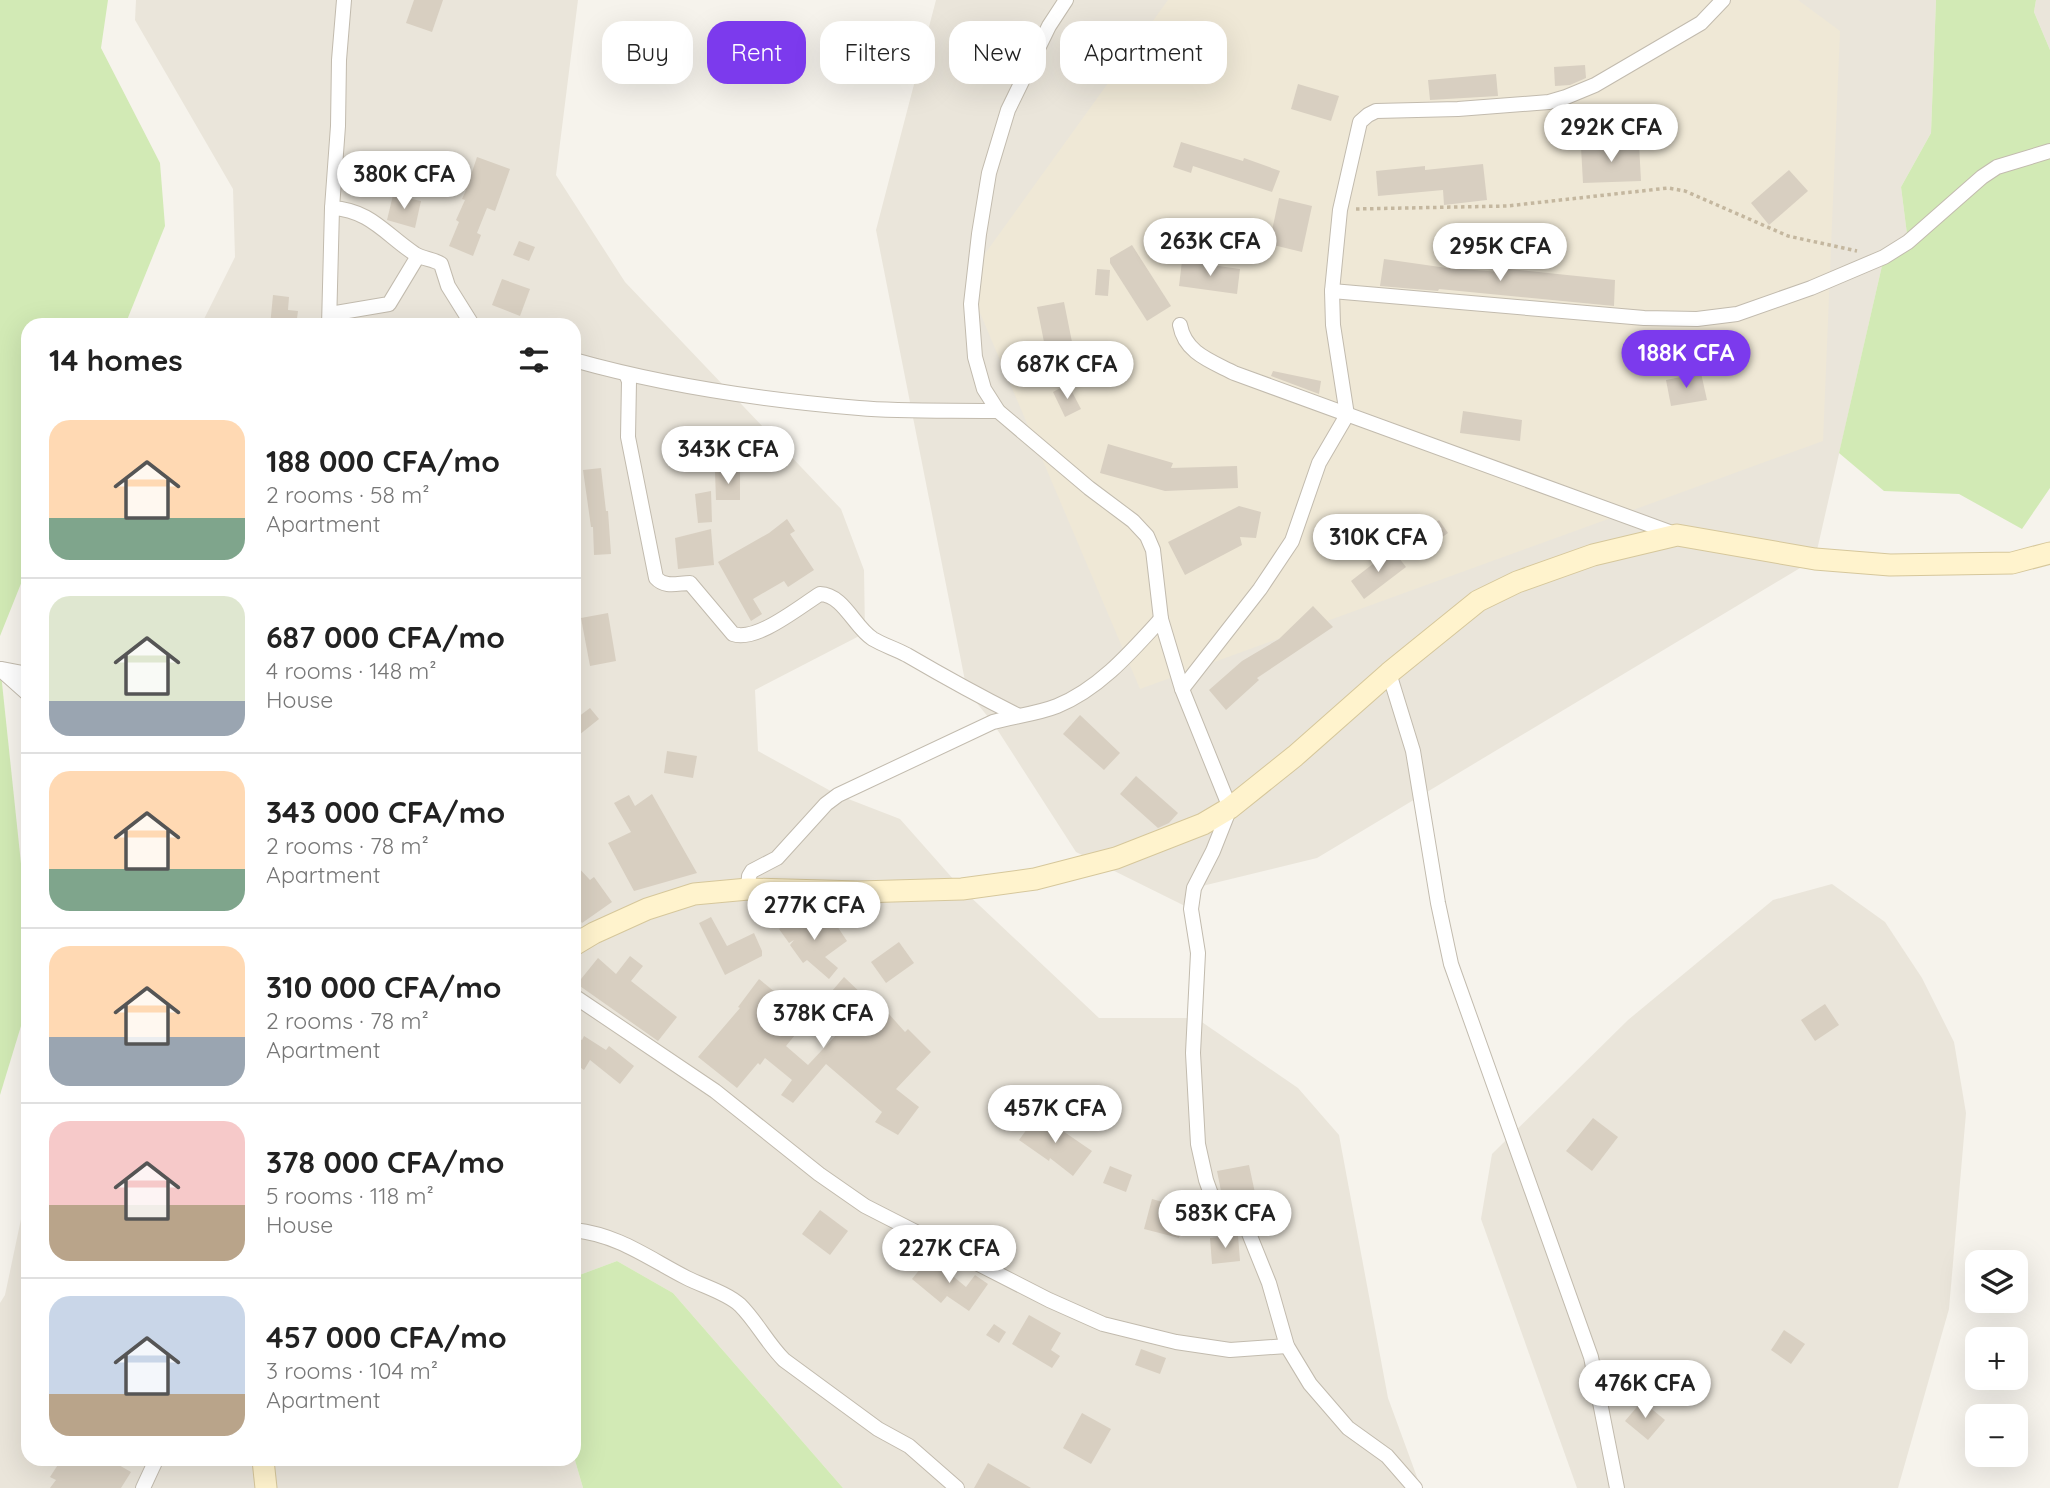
<!DOCTYPE html>
<meta charset="utf-8">
<style>
body{margin:0;font-family:Quicksand,sans-serif;background:#f6f6f6;color:#222;height:100vh;display:flex;flex-direction:column;font-size:26px;white-space:nowrap}
*{box-sizing:border-box;margin:0}
p{font-size:23px;color:#767676}
.icon{flex:none;width:38px;height:38px;fill:none;stroke:currentColor;stroke-width:2;stroke-linecap:round;stroke-linejoin:round}
.map{position:relative;flex:1;overflow:hidden}
.side{position:absolute;left:21px;top:318px;width:560px;height:1148px;display:flex;flex-direction:column;background:#fff;border-radius:21px;box-shadow:0 7px 28px #0002}
.side>*{flex:none}
.hud{position:absolute;left:602px;top:21px;width:665px;height:63px;display:flex;gap:14px}
.fabs{position:absolute;left:1965px;top:1250px;display:grid;gap:14px}
.fabs a{display:grid;place-items:center;width:63px;height:63px;border-radius:14px;background:#fff;box-shadow:0 7px 28px #0002;font-size:35px}
.price{position:absolute;translate:-50% -60px;padding:0 16px;border-radius:24px;background:#fff;color:#222;font-size:23px;line-height:46px;filter:drop-shadow(0 2px 4px #0008)}
.price::after{content:'';position:absolute;left:50%;top:42px;width:21px;height:16px;margin-left:-10px;background:inherit;clip-path:polygon(0 0,100% 0,50% 100%)}
.price.active{background:#7c3aed;color:#fff}
ul{padding:0;list-style:none}
li{display:flex;align-items:center;gap:21px;height:175px;padding:0 28px}
li+li{border-top:2px solid #e0e0e0}
li span{display:grid;place-items:center;flex:none;width:196px;height:140px;border-radius:21px;color:#555}
li>.icon{margin-inline-start:auto}
span .icon{width:84px;height:84px;fill:#fffc;stroke-width:1}
li b{font-size:30px}
h2{display:flex;justify-content:space-between;align-items:center;height:84px;padding:0 28px;font-size:30px}
.tag{padding:0 24px;border-radius:21px;background:#fff;box-shadow:0 7px 28px #0002;font-size:24px;line-height:63px}
.tag.active{background:#7c3aed;color:#fff}
.map>svg:first-child{display:block}
</style>
<div class="map">
<svg width="2050" height="1488" viewBox="0 0 2050 1488">
<rect width="100%" height="100%" fill="#f6f3ec"/>
<!-- residential -->
<g fill="#eae5da">
<polygon points="136,0 578,0 556,175 625,282 841,509 864,570 865,633 755,690 758,751 838,795 900,819 962,889 1099,1018 1196,1018 1298,1088 1339,1135 1388,1398 1421,1488 843,1488 673,1293 617,1261 574,1277 574,326 201,325 235,257 233,189 135,20"/>
<polygon points="936,0 1936,0 1931,133 1901,187 1908,242 1884,257 1815,559 1317,858 1194,888 1191,909 1076,852 993,723 967,691 876,230"/>
<polygon points="2036,0 2050,0 2050,50 2034,12"/>
<polygon points="1832,884 1885,922 1922,978 1954,1042 1966,1113 1949,1309 1898,1488 1577,1488 1481,1219 1492,1154 1628,1020 1773,900"/>
<polygon points="28,1186 28,1460 574,1460 574,1457 583,1488 0,1488 0,1303 5,1295"/>
</g>
<!-- education -->
<polygon fill="#efe8d6" points="1168,0 1798,0 1840,31 1823,441 1140,689 966,280"/>
<!-- green -->
<g fill="#d2eab5">
<polygon points="0,0 108,0 101,48 160,163 165,226 125,325 28,326 28,566 0,636"/>
<polygon points="1936,0 2036,0 2034,12 2050,50 2050,488 2022,529 1959,494 1884,491 1839,453 1884,257 1908,242 1901,187 1931,133"/>
<polygon points="0,664 28,930 28,1003 0,1095"/>
<polygon points="617,1261 673,1293 843,1488 583,1488 574,1457 574,1277"/>
</g>
<!-- building -->
<g fill="#d8cfc1">
<polygon points="414,0 443,0 432,32 406,23"/>
<polygon points="1585,65 1586,78 1570,85 1555,86 1554,67"/>
<polygon points="1496,74 1498,96 1430,100 1428,80"/>
<polygon points="1298,84 1339,96 1331,121 1291,109"/>
<polygon points="1181,142 1243,161 1244,158 1280,171 1272,192 1193,166 1191,173 1173,167"/>
<polygon points="1639,144 1641,181 1583,183 1581,147"/>
<polygon points="477,157 510,169 495,211 487,208 477,233 481,235 473,256 449,246 459,222 456,220 465,200 462,199 466,190 451,184 457,170 471,175"/>
<polygon points="1483,164 1487,200 1444,205 1443,190 1378,196 1376,171 1425,166 1425,170"/>
<polygon points="1789,170 1808,191 1769,225 1751,203"/>
<polygon points="393,195 421,201 415,228 387,220"/>
<polygon points="1279,198 1312,206 1302,252 1269,244"/>
<polygon points="519,241 535,247 529,261 513,255"/>
<polygon points="1132,245 1171,306 1147,321 1110,263 1110,258"/>
<polygon points="1384,259 1447,268 1501,272 1501,268 1615,280 1614,306 1439,289 1438,291 1380,286"/>
<polygon points="1182,261 1240,269 1237,294 1179,286"/>
<polygon points="1097,269 1110,270 1108,296 1095,295"/>
<polygon points="502,279 530,289 520,316 492,305"/>
<polygon points="273,295 289,297 288,310 298,311 296,326 270,326"/>
<polygon points="1064,302 1072,342 1045,347 1037,307"/>
<polygon points="1273,371 1321,381 1319,394 1271,376"/>
<polygon points="1701,373 1707,400 1671,406 1666,380"/>
<polygon points="1068,384 1081,409 1065,417 1053,392"/>
<polygon points="1463,411 1522,420 1520,441 1460,433"/>
<polygon points="1108,444 1173,463 1171,468 1237,466 1238,488 1165,491 1100,473"/>
<polygon points="601,468 606,511 608,511 611,554 594,555 593,527 591,527 583,470"/>
<polygon points="715,472 740,472 740,500 716,500"/>
<polygon points="711,491 712,522 698,523 695,494"/>
<polygon points="1239,506 1261,512 1256,538 1240,537 1242,545 1185,575 1168,542"/>
<polygon points="787,519 795,531 790,534 814,570 788,587 784,581 753,599 762,614 751,621 718,562 769,533"/>
<polygon points="1439,520 1448,533 1428,547 1419,534"/>
<polygon points="711,529 714,565 678,569 675,538"/>
<polygon points="1392,549 1406,567 1364,599 1351,581"/>
<polygon points="1313,606 1333,627 1257,678 1259,680 1226,710 1209,690 1242,661 1279,639"/>
<polygon points="608,613 616,661 590,666 581,618"/>
<polygon points="590,708 599,719 574,739 574,720"/>
<polygon points="1080,715 1120,753 1104,770 1063,734"/>
<polygon points="667,751 697,756 693,778 664,773"/>
<polygon points="1136,776 1178,813 1169,823 1158,828 1120,794"/>
<polygon points="652,794 697,873 634,891 608,843 631,832 614,803 629,795 635,806"/>
<polygon points="574,863 590,880 594,877 612,902 582,923 574,912"/>
<polygon points="806,911 819,929 833,920 847,941 825,957 838,968 829,979 807,960 803,963 790,945 794,940 789,943 779,929"/>
<polygon points="711,917 727,946 754,933 762,951 762,956 725,975 699,923"/>
<polygon points="899,942 914,963 886,983 871,962"/>
<polygon points="630,956 643,966 631,981 677,1017 658,1041 577,984 598,958 616,974"/>
<polygon points="844,977 866,998 871,994 905,1032 908,1029 931,1052 896,1089 919,1107 898,1135 875,1122 882,1112 826,1064 793,1103 781,1095 792,1080 765,1058 760,1065 758,1063 737,1088 698,1057 740,1008 738,1007 759,979 808,1019 786,1046 808,1065 853,1017 849,1013 853,1010 832,991"/>
<polygon points="1825,1004 1839,1025 1815,1041 1801,1020"/>
<polygon points="574,1036 582,1040 584,1036 606,1050 609,1046 634,1066 620,1084 590,1060 584,1070 574,1063"/>
<polygon points="1038,1114 1092,1151 1073,1176 1050,1158 1049,1161 1019,1140"/>
<polygon points="1593,1118 1618,1137 1592,1171 1566,1151"/>
<polygon points="1249,1165 1255,1193 1231,1198 1226,1195 1221,1191 1217,1171"/>
<polygon points="1110,1166 1132,1175 1126,1192 1103,1183"/>
<polygon points="1152,1199 1202,1213 1197,1226 1184,1221 1179,1238 1144,1229"/>
<polygon points="820,1210 848,1231 830,1255 802,1234"/>
<polygon points="1238,1235 1240,1261 1212,1264 1210,1238"/>
<polygon points="930,1257 966,1287 975,1275 988,1284 969,1311 947,1296 941,1303 912,1279"/>
<polygon points="1029,1315 1061,1333 1051,1350 1060,1356 1052,1368 1012,1344"/>
<polygon points="994,1324 1006,1332 999,1343 986,1335"/>
<polygon points="1784,1330 1805,1344 1791,1364 1771,1350"/>
<polygon points="1141,1349 1166,1358 1160,1374 1135,1365"/>
<polygon points="1642,1401 1665,1420 1648,1440 1625,1421"/>
<polygon points="1082,1413 1111,1429 1091,1464 1063,1448"/>
<polygon points="61,1460 85,1460 96,1466 100,1460 110,1460 131,1472 121,1488 50,1488 56,1480 50,1477"/>
<polygon points="988,1463 1031,1488 974,1488"/>
</g>
<g fill="none" stroke-linecap="round" stroke-linejoin="round">
<!-- street casing -->
<g stroke="#c2bbae" stroke-width="16">
<g id="street">
<polyline points="1066,0 1049,26 1008,110 989,173 979,234 971,304 975,357 984,389 998,411 1089,488 1133,521 1147,536 1153,550 1161,619 1182,689 1230,808 1213,851 1194,888 1191,909 1198,953 1193,1053 1198,1144 1206,1180 1211,1194 1220,1203 1239,1214 1244,1221 1269,1283 1287,1346 1310,1384 1348,1428 1387,1456 1415,1488"/>
<path d="M332,208C370,210 385,234 415,254C423,259 433,259 441,264L448,286L473,326"/>
<polyline points="1332,291 1644,318 1697,319 1737,314 1811,288 1884,257 1908,242 1982,177 1997,167 2050,151"/>
<polyline points="330,314 389,304 418,256"/>
<path d="M1180,325C1185,353 1211,361 1234,373L1675,534"/>
<polyline points="329,326 332,208 338,126 339,60 344,0"/>
<path d="M574,360C666,386 763,400 859,408C905,412 952,410 998,411"/>
<path d="M626,374L629,381L628,437L656,578C665,588 678,583 690,583L733,634C757,642 799,607 820,594C844,595 854,627 873,639C883,645 896,649 907,655C943,676 979,696 1017,715"/>
<polyline points="0,669 28,694"/>
<polyline points="2,669 28,674"/>
<polyline points="1389,673 1413,751 1438,903 1451,964 1591,1357 1617,1488"/>
<polyline points="1182,689 1260,589 1292,541 1319,463 1347,415 1333,325 1332,291 1340,210 1360,122 1368,115 1376,111 1458,109 1549,102 1566,97 1595,85 1701,23 1723,0"/>
<path d="M748,889L749,876L752,871L777,858L826,804L838,795L993,722C1014,716 1037,714 1057,706C1099,689 1131,652 1161,619"/>
<polyline points="574,996 715,1091 819,1174 865,1206 1049,1300 1103,1324 1176,1342 1230,1350 1287,1346"/>
<path d="M574,1230C619,1235 648,1258 687,1278C703,1286 727,1293 740,1305C757,1322 767,1343 784,1360L878,1429L909,1446L957,1488"/>
<polyline points="143,1488 156,1460"/>
</g>
</g>
<!-- secondary casing -->
<g stroke="#d6c79b" stroke-width="23">
<g id="secondary">
<polyline points="574,945 594,933 647,909 694,894 748,889 859,892 962,889 1035,879 1116,858 1203,824 1230,808 1295,756 1389,673 1478,601 1517,582 1593,555 1677,535 1815,559 1890,565 2012,563 2050,553"/>
<polyline points="263,1460 266,1488"/>
</g>
</g>
<!-- path -->
<polyline stroke="#c4b79f" stroke-width="3.5" stroke-dasharray="3.5 3.5" stroke-linecap="butt" points="1356,209 1507,206 1668,188 1685,191 1788,236 1857,251"/>
<!-- street -->
<use href="#street" stroke="#fff" stroke-width="14"/>
<!-- secondary -->
<use href="#secondary" stroke="#fff3cd" stroke-width="21"/>
</g>
</svg>
<div class="fabs">
<a><svg class="icon" aria-label="layers" viewBox="0 0 24 24"><path d="M12 4l9 5-9 5-9-5zM3 14l9 5 9-5"/></svg></a>
<a>+</a>
<a>−</a>
</div>
<b class="price" style="left:1611px;top:164px">292K CFA</b>
<b class="price" style="left:404px;top:211px">380K CFA</b>
<b class="price" style="left:1210px;top:278px">263K CFA</b>
<b class="price" style="left:1500px;top:283px">295K CFA</b>
<b class="price active" style="left:1686px;top:390px">188K CFA</b>
<b class="price" style="left:1067px;top:401px">687K CFA</b>
<b class="price" style="left:728px;top:486px">343K CFA</b>
<b class="price" style="left:1378px;top:574px">310K CFA</b>
<b class="price" style="left:814px;top:942px">277K CFA</b>
<b class="price" style="left:823px;top:1050px">378K CFA</b>
<b class="price" style="left:1055px;top:1145px">457K CFA</b>
<b class="price" style="left:1225px;top:1250px">583K CFA</b>
<b class="price" style="left:949px;top:1285px">227K CFA</b>
<b class="price" style="left:1645px;top:1420px">476K CFA</b>
<div class="hud">
<a class="tag">Buy</a>
<a class="tag active">Rent</a>
<a class="tag">Filters</a>
<a class="tag">New</a>
<a class="tag">Apartment</a>
</div>
<section class="side">
<h2>14 homes<svg class="icon" aria-label="filters" viewBox="0 0 24 24"><path d="M4 7h16M4 17h16"/><circle cx="9" cy="7" r="2"/><circle cx="15" cy="17" r="2"/></svg></h2>
<ul>
<li><span style="background:linear-gradient(#ffd9b3 70%,#7fa58c 0)"><svg class="icon" aria-label="home" viewBox="0 0 24 24"><path d="M3 11l9-7 9 7M6 9v11h12V9"/></svg></span><div><b>188 000 CFA/mo</b><p>2 rooms · 58 m²</p><p>Apartment</p></div></li>
<li><span style="background:linear-gradient(#dfe7d0 75%,#9aa5b1 0)"><svg class="icon" aria-label="home" viewBox="0 0 24 24"><path d="M3 11l9-7 9 7M6 9v11h12V9"/></svg></span><div><b>687 000 CFA/mo</b><p>4 rooms · 148 m²</p><p>House</p></div></li>
<li><span style="background:linear-gradient(#ffd9b3 70%,#7fa58c 0)"><svg class="icon" aria-label="home" viewBox="0 0 24 24"><path d="M3 11l9-7 9 7M6 9v11h12V9"/></svg></span><div><b>343 000 CFA/mo</b><p>2 rooms · 78 m²</p><p>Apartment</p></div></li>
<li><span style="background:linear-gradient(#ffd9b3 65%,#9aa5b1 0)"><svg class="icon" aria-label="home" viewBox="0 0 24 24"><path d="M3 11l9-7 9 7M6 9v11h12V9"/></svg></span><div><b>310 000 CFA/mo</b><p>2 rooms · 78 m²</p><p>Apartment</p></div></li>
<li><span style="background:linear-gradient(#f6c9c9 60%,#b9a48a 0)"><svg class="icon" aria-label="home" viewBox="0 0 24 24"><path d="M3 11l9-7 9 7M6 9v11h12V9"/></svg></span><div><b>378 000 CFA/mo</b><p>5 rooms · 118 m²</p><p>House</p></div></li>
<li><span style="background:linear-gradient(#c9d6e8 70%,#b9a48a 0)"><svg class="icon" aria-label="home" viewBox="0 0 24 24"><path d="M3 11l9-7 9 7M6 9v11h12V9"/></svg></span><div><b>457 000 CFA/mo</b><p>3 rooms · 104 m²</p><p>Apartment</p></div></li>
</ul>
</section>
</div>
